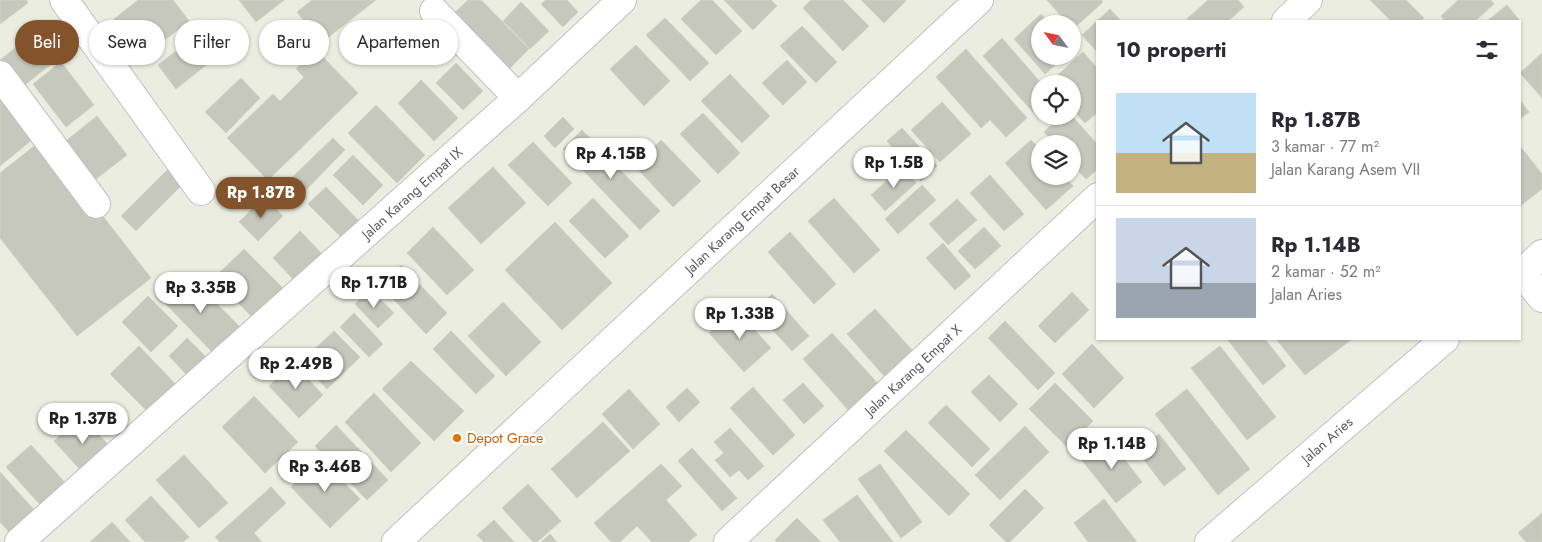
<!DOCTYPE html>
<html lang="id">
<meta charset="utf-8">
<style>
body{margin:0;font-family:Jost,sans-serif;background:#f7f7f7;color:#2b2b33;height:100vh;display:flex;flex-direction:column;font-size:19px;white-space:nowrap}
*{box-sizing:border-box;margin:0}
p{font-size:16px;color:#7c7c81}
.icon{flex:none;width:28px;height:28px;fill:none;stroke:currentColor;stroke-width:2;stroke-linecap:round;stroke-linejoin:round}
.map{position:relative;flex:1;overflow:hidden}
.details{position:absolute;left:1096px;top:20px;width:425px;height:320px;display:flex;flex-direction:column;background:#fff;border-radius:0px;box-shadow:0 1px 4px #0004}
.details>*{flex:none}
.hud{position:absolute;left:15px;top:20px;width:475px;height:45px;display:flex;gap:10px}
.needle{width:32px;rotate:303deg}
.controls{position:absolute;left:1031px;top:15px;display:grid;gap:10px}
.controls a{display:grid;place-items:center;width:50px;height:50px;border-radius:50%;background:#fff;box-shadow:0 1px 4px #0004;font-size:25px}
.price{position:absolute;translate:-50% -42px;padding:0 11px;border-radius:18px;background:#fff;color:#222;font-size:16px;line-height:32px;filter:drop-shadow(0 1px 2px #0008)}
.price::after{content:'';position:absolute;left:50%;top:30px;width:15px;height:11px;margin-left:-8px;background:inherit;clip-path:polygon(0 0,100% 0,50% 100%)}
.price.on{background:#83532c;color:#fff}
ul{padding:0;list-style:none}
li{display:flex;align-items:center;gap:15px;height:125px;padding:0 20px}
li+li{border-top:1px solid #e1e1e2}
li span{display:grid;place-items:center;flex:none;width:140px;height:100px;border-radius:0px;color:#555}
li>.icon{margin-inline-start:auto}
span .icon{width:60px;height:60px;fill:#fffc;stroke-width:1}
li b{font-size:21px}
h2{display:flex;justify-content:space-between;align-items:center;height:60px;padding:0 20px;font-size:21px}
.tag{padding:0 18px;border-radius:22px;background:#fff;box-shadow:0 1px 4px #0004;font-size:18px;line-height:45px}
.tag.on{background:#83532c;color:#fff}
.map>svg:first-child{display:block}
</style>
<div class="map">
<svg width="1542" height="542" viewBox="0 0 1542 542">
<rect width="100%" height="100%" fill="#ebede0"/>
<!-- building -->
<g fill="#c7c8bd" stroke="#d0d2be">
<polygon points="0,0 26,0 28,3 0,24"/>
<polygon points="138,0 173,0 189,21 143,57 114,19"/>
<polygon points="239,0 284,0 256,22"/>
<polygon points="312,0 376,0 321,43 297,12"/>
<polygon points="468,0 481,0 529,49 503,75 448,19"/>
<polygon points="546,0 567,0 578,12 563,27 541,4"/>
<polygon points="701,0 712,0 742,31 716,55 681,19"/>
<polygon points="724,0 771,0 777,6 753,30"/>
<polygon points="811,0 843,0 869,26 843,51 803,8"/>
<polygon points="861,0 905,0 906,1 884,23"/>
<polygon points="1047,0 1101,0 1103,2 1073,29 1072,24 1068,24"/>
<polygon points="1208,0 1238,0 1244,7 1228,21 1189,21 1187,19"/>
<polygon points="1370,0 1406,0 1424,18 1421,21 1391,21"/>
<polygon points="1458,0 1491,0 1494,4 1475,21 1445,21 1441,16"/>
<polygon points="521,2 549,31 530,49 503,21"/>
<polygon points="1507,5 1520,21 1487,21"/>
<polygon points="1110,9 1121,21 1098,21 1098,53 1082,35"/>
<polygon points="1041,14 1049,24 1040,24 1040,56 1065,56 1045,74 1014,39"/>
<polygon points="665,18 709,63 690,81 646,35"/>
<polygon points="216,20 234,43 176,89 158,65"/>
<polygon points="44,25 65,53 16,92 0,71 0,60"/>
<polygon points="802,26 837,62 816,83 780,46"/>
<polygon points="1002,38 1042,84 1040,84 1040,116 1042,116 1039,119 983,56"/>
<polygon points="636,45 670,81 644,106 610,69"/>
<polygon points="315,49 358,93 268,180 227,138 273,94 280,101 304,77 296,69"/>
<polygon points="966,49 1027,118 1006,137 990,120 981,128 936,77"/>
<polygon points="1083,52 1098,69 1098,112 1085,123 1072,109 1072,84 1049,83"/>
<polygon points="1542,53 1542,98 1520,73"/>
<polygon points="787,60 807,82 783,105 762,83"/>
<polygon points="61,62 94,105 66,127 33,84"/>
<polygon points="456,63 483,91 463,110 436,83"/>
<polygon points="730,74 770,116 742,143 701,101"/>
<polygon points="241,78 260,98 226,133 205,112"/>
<polygon points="421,80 458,118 434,141 398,103"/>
<polygon points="0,86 38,135 0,166"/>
<polygon points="1520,100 1529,112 1520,119"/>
<polygon points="942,102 971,134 940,162 911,130"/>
<polygon points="376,105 425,155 397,183 348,133"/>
<polygon points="703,113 740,153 718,174 680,134"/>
<polygon points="97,116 127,155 87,186 57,148"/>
<polygon points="1061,116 1072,116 1098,145 1098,169 1086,179 1072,164 1072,144 1055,144 1044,132"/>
<polygon points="563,117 574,129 555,148 544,136"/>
<polygon points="902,128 937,166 921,181 887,141"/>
<polygon points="582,130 660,211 640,230 563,149"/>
<polygon points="333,138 345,150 296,200 283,186"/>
<polygon points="43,139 151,278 77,336 0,238 0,173"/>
<polygon points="661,140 701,181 673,207 635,166"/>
<polygon points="1031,140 1040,149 1040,176 1064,176 1073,186 1046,210 1005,163"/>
<polygon points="533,142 572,183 548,206 508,165"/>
<polygon points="1520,146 1542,174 1542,189 1520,206"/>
<polygon points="353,155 383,185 363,205 333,175"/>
<polygon points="493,167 526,203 481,244 448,208"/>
<polygon points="902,167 916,183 885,211 871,195"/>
<polygon points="169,168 184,183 136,231 121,216"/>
<polygon points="990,175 1024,214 1004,231 970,193"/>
<polygon points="922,185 936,200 898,234 885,219"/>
<polygon points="326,187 362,224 345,241 308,204"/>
<polygon points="264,197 283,216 258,241 239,222"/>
<polygon points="593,198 629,236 605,258 569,221"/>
<polygon points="834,198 880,250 854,273 808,221"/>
<polygon points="957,199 977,220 948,245 929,224"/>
<polygon points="555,222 612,283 562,330 505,270"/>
<polygon points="433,227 474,270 447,295 407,253"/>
<polygon points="984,227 1001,246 975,269 958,251"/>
<polygon points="300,231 327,259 300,286 273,258"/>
<polygon points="790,232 836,284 814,304 768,252"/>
<polygon points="943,243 971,276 955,290 926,258"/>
<polygon points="244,249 289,294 259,324 214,278"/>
<polygon points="401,265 447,313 426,334 380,285"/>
<polygon points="185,272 243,330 216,356 159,297"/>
<polygon points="370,289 394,313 378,328 355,304"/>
<polygon points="1072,292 1089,310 1055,343 1038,326"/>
<polygon points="772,294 809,336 792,351 755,311"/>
<polygon points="148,296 178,326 151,352 122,322"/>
<polygon points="503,302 541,342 506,376 468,336"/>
<polygon points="736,309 771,348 744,372 709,333"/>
<polygon points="875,309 913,351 884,376 847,334"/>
<polygon points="354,313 383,344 369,357 340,327"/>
<polygon points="1005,321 1055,373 1038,390 988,338"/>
<polygon points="334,331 360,357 327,389 301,362"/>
<polygon points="451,331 495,376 476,394 433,349"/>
<polygon points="832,333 881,387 851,413 803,359"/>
<polygon points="187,338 207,358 188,376 169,356"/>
<polygon points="1227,339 1265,339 1286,366 1263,385"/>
<polygon points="1276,339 1352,339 1305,375"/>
<polygon points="1092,344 1124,378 1094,408 1062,374"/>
<polygon points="139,346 180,389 152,416 110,374"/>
<polygon points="1220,346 1276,417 1247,440 1191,368"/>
<polygon points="411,361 464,411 434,441 382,389"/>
<polygon points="293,363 323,395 299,418 269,386"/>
<polygon points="989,375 1018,404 1000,422 971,392"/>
<polygon points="803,383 824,406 804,424 783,400"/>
<polygon points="1055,383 1093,421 1067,447 1029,409"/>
<polygon points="753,387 795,435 773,455 730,408"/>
<polygon points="687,388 700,402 679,422 666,407"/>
<polygon points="629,389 660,424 633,449 602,414"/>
<polygon points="1187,389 1250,469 1218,495 1155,414"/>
<polygon points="374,393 421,443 391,472 345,422"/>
<polygon points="254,396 298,442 265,473 222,427"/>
<polygon points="946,405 990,449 972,467 928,423"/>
<polygon points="81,415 112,449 85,475 54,441"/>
<polygon points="603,422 630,451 577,498 551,469"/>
<polygon points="336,425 388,480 367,500 315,446"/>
<polygon points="1025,426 1049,452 1000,500 975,475"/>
<polygon points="730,428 764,466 748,480 739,470 730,477 715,460 724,453 714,442"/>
<polygon points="906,430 970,494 949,516 884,451"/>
<polygon points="1159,434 1186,469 1164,486 1137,451"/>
<polygon points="1108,438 1142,482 1116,503 1081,459"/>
<polygon points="31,445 69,487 44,509 6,467"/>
<polygon points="692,448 737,498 722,511 678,461"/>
<polygon points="184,455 228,503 199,528 156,480"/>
<polygon points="320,458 360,499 330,528 291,487"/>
<polygon points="661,464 682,486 666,500 697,535 688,542 652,542 637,526 620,542 611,542 594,523"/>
<polygon points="880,464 922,522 901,538 858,479"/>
<polygon points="0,472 36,512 11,534 0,522"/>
<polygon points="528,484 561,521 537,542 533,542 502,508"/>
<polygon points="271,487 286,503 254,533 262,542 220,542 215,537"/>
<polygon points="1025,489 1044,508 1010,542 1006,542 989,525"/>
<polygon points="857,495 893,542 840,542 823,520"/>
<polygon points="151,496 189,537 183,542 145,542 125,520"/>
<polygon points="1104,499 1137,542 1088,542 1074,523"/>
<polygon points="1542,513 1542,542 1526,542 1518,533"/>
<polygon points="797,518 821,542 777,542 775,540"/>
<polygon points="494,520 514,542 484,542 477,535"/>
<polygon points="112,522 130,542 90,542"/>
<polygon points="550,534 557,542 541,542"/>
</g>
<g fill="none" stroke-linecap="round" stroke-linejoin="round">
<!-- minor casing -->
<g stroke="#c0bfc8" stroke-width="30">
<g id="minor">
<polyline points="64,0 201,191"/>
<polyline points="434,11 518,98"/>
<polyline points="1286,21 1308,0"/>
<polyline points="0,75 96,204"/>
<polyline points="1522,273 1542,298"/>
<polyline points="1520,275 1542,254"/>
<polyline points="19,542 518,98 622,0"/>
<polyline points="396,542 979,0"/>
<polyline points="728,542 1098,197"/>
<polyline points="1209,542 1445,339"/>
</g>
</g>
<!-- minor -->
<use href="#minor" stroke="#fff" stroke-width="28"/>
</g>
<!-- markers -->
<circle fill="#e8710a" stroke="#fff" stroke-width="2" cx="457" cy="438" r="5"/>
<g text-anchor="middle" stroke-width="4" stroke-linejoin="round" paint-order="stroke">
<!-- street labels -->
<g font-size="14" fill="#595962" stroke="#fff">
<text transform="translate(412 193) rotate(-42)" y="5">Jalan Karang Empat IX</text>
<text transform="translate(742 220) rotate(-43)" y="5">Jalan Karang Empat Besar</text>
<text transform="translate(913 370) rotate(-43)" y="5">Jalan Karang Empat X</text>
<text transform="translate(1327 440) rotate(-41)" y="5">Jalan Aries</text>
</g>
<!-- food labels -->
<g font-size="14" fill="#c56008" stroke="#fff" text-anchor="start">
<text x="467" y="443">Depot Grace</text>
</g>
</g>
</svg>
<div class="controls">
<a><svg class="needle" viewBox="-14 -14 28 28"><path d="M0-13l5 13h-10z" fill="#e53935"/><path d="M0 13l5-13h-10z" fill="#7c7c81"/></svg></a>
<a><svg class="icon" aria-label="locate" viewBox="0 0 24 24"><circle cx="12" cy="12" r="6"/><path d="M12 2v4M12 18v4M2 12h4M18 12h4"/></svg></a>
<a><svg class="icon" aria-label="layers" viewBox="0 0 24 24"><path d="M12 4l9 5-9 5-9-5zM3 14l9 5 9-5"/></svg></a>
</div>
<b class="price" style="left:611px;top:180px">Rp 4.15B</b>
<b class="price" style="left:894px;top:189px">Rp 1.5B</b>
<b class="price on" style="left:261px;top:219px">Rp 1.87B</b>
<b class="price" style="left:374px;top:309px">Rp 1.71B</b>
<b class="price" style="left:201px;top:314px">Rp 3.35B</b>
<b class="price" style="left:740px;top:340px">Rp 1.33B</b>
<b class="price" style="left:296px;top:390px">Rp 2.49B</b>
<b class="price" style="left:83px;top:445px">Rp 1.37B</b>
<b class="price" style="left:1112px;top:470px">Rp 1.14B</b>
<b class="price" style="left:325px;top:493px">Rp 3.46B</b>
<div class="hud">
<a class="tag on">Beli</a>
<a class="tag">Sewa</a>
<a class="tag">Filter</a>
<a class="tag">Baru</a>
<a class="tag">Apartemen</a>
</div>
<section class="details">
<h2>10 properti<svg class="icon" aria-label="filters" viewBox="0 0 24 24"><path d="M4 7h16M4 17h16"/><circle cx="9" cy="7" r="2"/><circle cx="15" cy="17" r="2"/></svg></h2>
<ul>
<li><span style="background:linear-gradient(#bfe0f5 60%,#c2b280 0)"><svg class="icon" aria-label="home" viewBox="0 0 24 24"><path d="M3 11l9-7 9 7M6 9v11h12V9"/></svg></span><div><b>Rp 1.87B</b><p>3 kamar · 77 m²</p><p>Jalan Karang Asem VII</p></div></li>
<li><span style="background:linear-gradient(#c9d6e8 65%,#9aa5b1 0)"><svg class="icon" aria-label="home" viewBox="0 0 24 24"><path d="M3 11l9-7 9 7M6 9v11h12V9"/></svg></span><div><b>Rp 1.14B</b><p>2 kamar · 52 m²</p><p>Jalan Aries</p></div></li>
</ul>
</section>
</div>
